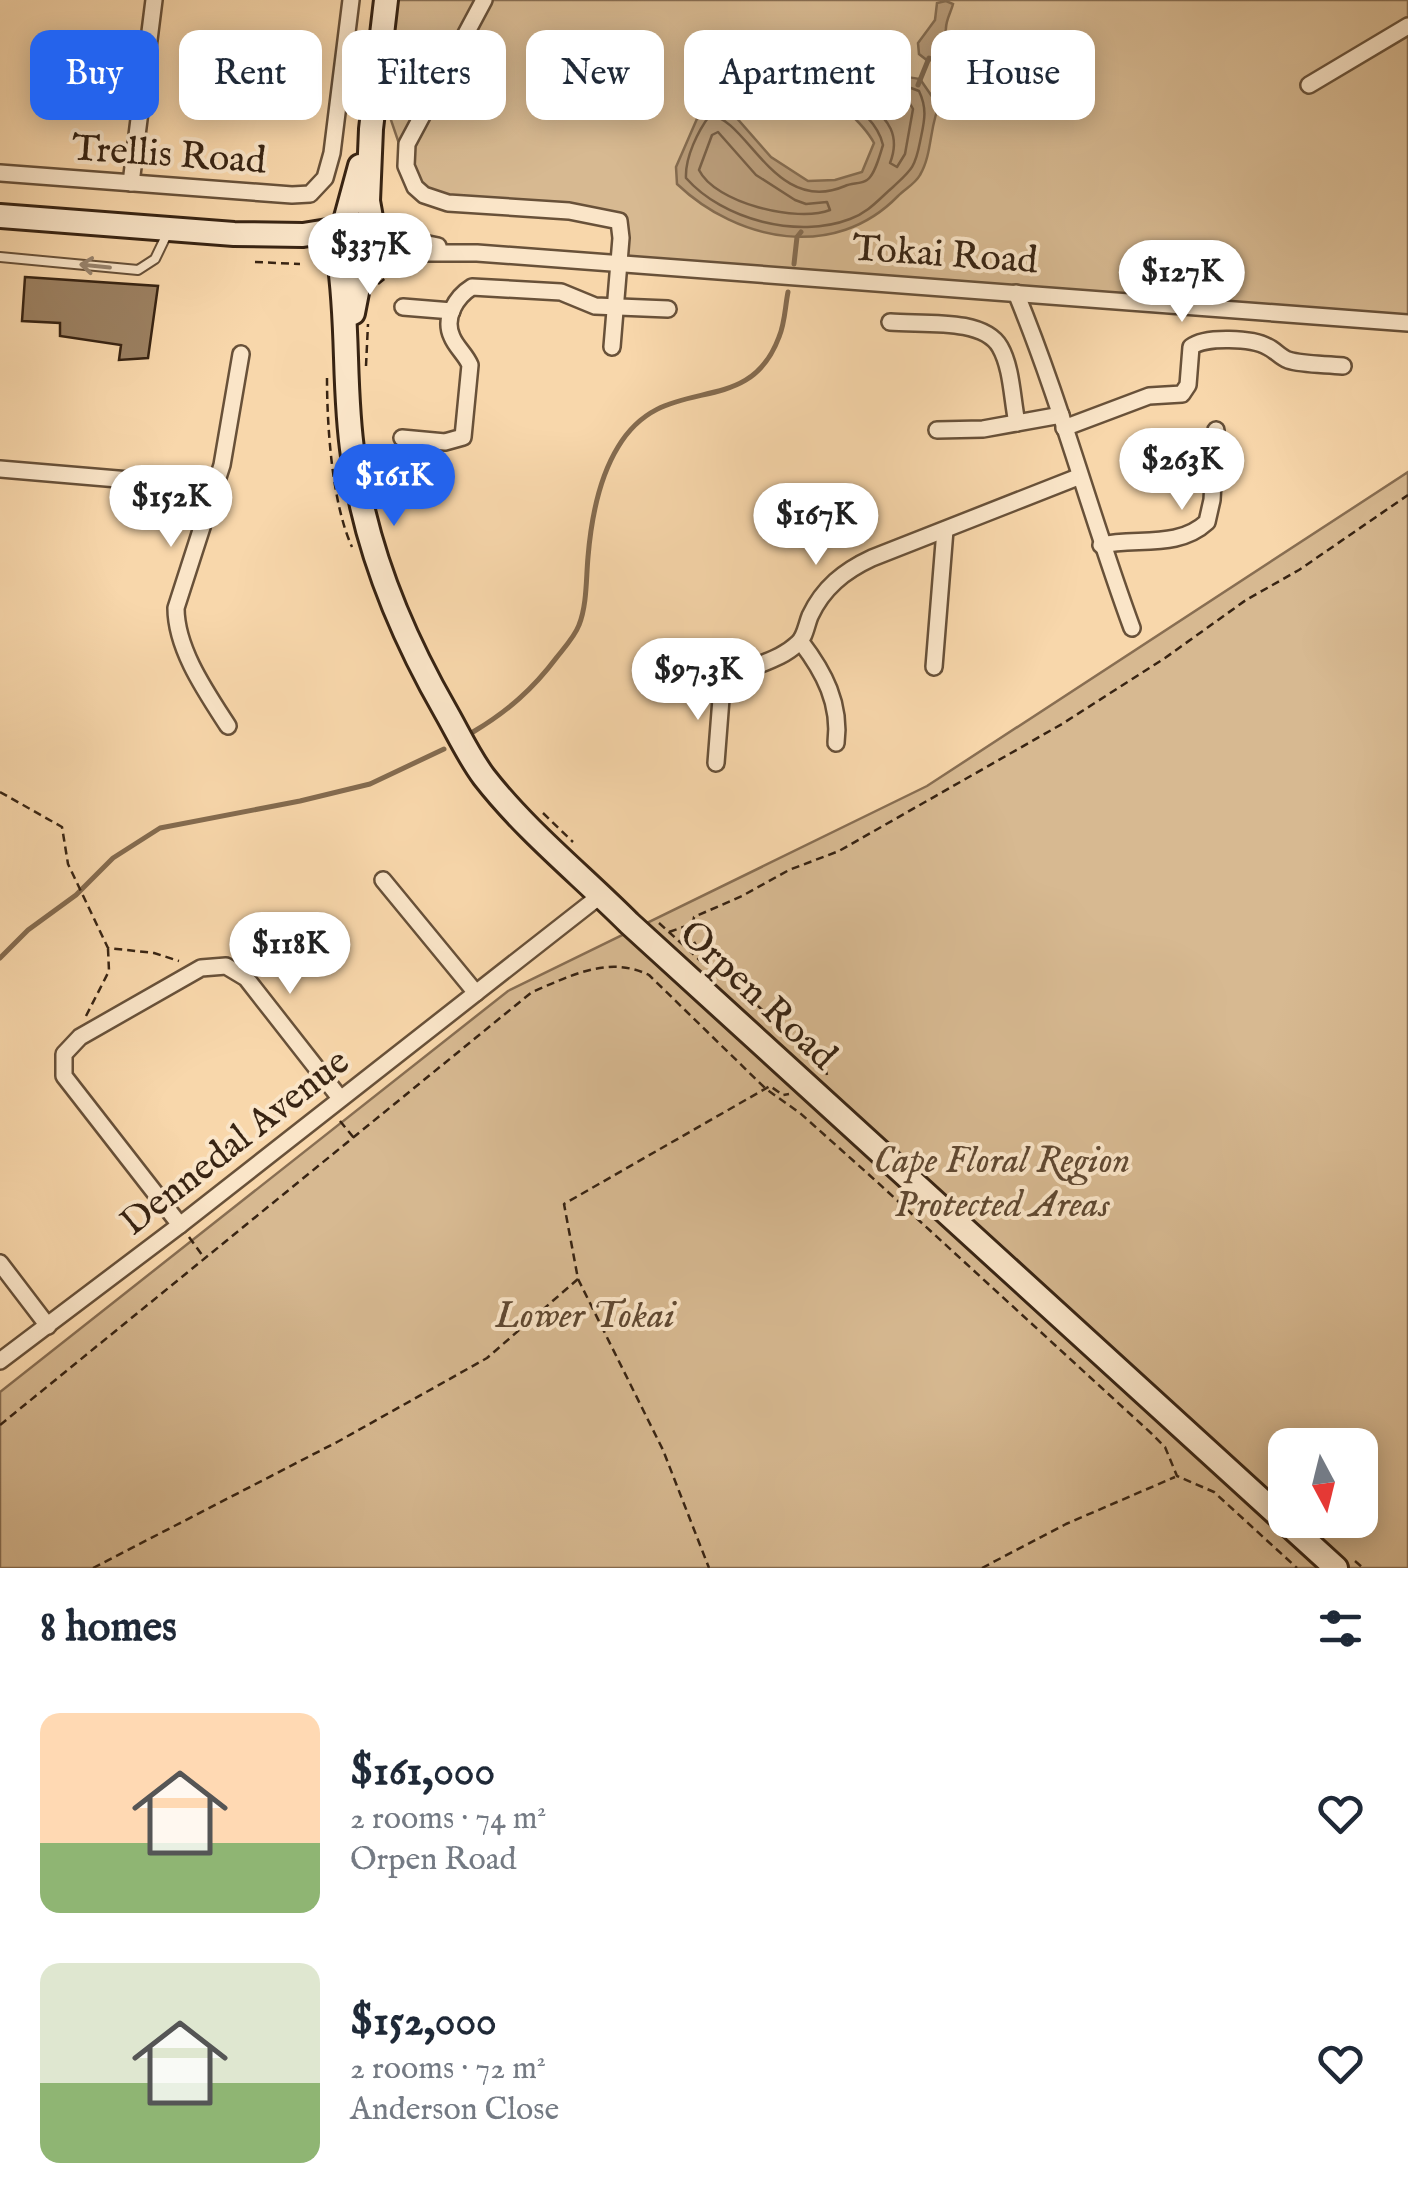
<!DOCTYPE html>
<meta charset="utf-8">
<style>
body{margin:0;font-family:"IM FELL English",serif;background:#f6f6f7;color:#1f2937;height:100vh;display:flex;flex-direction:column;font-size:38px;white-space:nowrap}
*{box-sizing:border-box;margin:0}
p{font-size:32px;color:#747a83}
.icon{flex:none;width:55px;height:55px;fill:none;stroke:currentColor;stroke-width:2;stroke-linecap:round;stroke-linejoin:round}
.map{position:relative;height:1568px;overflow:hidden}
.drawer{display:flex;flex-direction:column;background:#fff;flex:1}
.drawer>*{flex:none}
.guide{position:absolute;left:30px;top:30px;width:1350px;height:90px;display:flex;gap:20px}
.needle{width:65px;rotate:173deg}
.buttons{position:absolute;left:1268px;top:1428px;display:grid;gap:20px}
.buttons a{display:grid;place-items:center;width:110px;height:110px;border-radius:20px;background:#fff;box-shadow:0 5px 25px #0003;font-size:50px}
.price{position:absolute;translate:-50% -85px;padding:0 22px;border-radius:35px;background:#fff;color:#222;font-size:32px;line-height:65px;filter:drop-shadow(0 2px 5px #0008)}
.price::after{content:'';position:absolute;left:50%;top:60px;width:30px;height:22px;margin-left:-15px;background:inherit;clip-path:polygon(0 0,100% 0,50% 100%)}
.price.selected{background:#2563eb;color:#fff}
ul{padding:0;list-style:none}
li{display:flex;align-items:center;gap:30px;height:250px;padding:0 40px}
li span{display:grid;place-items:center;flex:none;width:280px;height:200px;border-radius:20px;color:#555}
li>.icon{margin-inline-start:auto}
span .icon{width:120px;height:120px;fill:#fffc;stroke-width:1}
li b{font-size:42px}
h2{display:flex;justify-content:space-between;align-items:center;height:120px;padding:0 40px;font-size:42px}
.tag{padding:0 35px;border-radius:20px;background:#fff;box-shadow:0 5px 25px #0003;font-size:35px;line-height:90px}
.tag.selected{background:#2563eb;color:#fff}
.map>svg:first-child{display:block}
</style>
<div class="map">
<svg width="1408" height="1568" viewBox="0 0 1408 1568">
<rect width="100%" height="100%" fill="#f8d7ab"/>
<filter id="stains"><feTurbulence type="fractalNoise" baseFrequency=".002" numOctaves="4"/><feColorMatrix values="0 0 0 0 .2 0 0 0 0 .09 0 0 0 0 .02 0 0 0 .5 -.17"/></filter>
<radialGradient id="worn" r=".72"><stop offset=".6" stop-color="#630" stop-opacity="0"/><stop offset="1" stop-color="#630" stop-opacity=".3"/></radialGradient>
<!-- green -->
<g fill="#d7b991" stroke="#886e52" stroke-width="2.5" fill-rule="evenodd">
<polygon points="388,0 1408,0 1408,323 620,264 611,218 424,195 410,176 377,79"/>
<path d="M1408,472V1568H0V1392L508,991L927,786ZM1285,1445H1360V1520H1285Z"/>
</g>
<!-- water -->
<g fill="#b79a77" stroke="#846b4f" stroke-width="2.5">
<path d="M946,1L953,4C951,12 946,20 946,28C944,45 947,55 928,61L919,54L918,43L935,20L937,3Z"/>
<path d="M805,40H822C849,72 881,73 920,79L933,98L941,101C929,124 933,153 920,175C915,184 905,189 898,196C835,261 738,242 677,184L676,167L703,105H720L734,115L771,157L808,181L835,180L862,172L874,143C864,124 830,93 810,84C804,70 797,66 792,49Z"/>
</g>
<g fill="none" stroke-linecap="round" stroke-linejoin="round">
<!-- shore -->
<g stroke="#785f45" stroke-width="2.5">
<path d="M808,50H817C851,88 879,74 919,91C928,110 924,122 920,142C915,168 911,170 893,187C879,199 869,212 850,219C798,239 723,220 686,178C685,157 698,131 710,115C748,119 775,216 845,186C852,183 861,184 867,180C875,175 880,154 883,145C874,104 814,89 804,54Z"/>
<path d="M872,95L908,100L913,109L905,154L897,167L890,163C901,135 888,120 868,102Z"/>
<path d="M718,132L756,175L795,200L806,204L827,202L830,210C797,223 715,203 699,170L712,135Z"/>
</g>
<!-- stream -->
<g stroke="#846b4f" stroke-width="5">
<polyline points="918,85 929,58"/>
<polyline points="794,264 797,237 801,232"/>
<path d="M473,732C508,711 533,689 557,657C565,647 575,636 579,625C587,605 586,579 588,557C591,521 599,478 618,447C665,368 747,423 779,337C785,323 785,307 788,292"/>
<polyline points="0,958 28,930 76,895 113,858 160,828 300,801 370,784 444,749"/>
</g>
</g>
<!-- building -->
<polygon fill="#9c8162" stroke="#382413" stroke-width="2.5" points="25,277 158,286 148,358 119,360 121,345 60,336 60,323 22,321"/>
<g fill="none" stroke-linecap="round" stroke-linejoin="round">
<!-- service casing -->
<g stroke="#685139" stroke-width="12">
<polyline id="service" points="0,257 138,270 155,259 167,234"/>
</g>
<!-- minor casing -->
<g stroke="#685139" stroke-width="20">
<g id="minor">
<polyline points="484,0 407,144 406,166 415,187 424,195 448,203 569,211 619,221 621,238 612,347"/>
<polyline points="1309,85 1408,26"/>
<polyline points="0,173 292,195 310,194 325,178 332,153 351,0"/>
<polyline points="131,183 154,0"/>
<polyline points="375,233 438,246"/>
<polyline points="374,258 421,253 477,253 1408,323"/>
<path d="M1016,293C1061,402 1091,517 1132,628"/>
<polyline points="403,307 452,311"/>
<path d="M890,322C920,325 983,317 1000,347C1012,368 1012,399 1017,423"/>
<path d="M1064,428L1149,396L1182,394L1188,385L1191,347C1205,336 1253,338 1268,347C1275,350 1280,357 1288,360C1304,365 1326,364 1343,366"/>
<polyline points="937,430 983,429 1061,415"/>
<path d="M402,438L445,442L463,437L470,365C466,355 456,347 452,337C443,318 456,297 472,287L561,292L595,306L668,309"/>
<polyline points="0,469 153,482 211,501"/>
<path d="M1101,545C1137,537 1178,549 1207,522L1212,500L1216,430"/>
<path d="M801,642C824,672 841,704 836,743"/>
<polyline points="934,667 945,530"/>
<path d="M228,726C206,692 176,649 176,608L222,465L241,354"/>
<path d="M716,763L722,686C743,665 776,664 797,644C805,638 806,626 810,616C823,588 844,571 872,558L1078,477"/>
<polyline points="383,880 476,993"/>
<polyline points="180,1225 64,1076 64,1054 80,1037 201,968 226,966 246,978 340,1098"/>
<polyline points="0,1263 48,1326"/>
<polyline points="0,1361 180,1225 601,895"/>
</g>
</g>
<!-- secondary casing -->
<g stroke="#382413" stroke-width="28">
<g id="secondary">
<polyline points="0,216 234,234 303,235 340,229"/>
<polyline points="344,225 360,166"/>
<polyline points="373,229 368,201 371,129 386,0"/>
<path d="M334,249C339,264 351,269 366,265"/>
<path d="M339,259C349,325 343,391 353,456C365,548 400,632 446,712C458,733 469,757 484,777C526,831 580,874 629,923L1336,1568"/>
<polyline points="353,313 360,277 378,247 375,233 363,223"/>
</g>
</g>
<!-- path -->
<g stroke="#382413" stroke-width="2.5" stroke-dasharray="8 5" stroke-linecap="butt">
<polyline points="255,262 300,264"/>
<polyline points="378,284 392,273"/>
<polyline points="366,366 368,324"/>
<path d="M327,378C327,427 332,503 352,547"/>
<polyline points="0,792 62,827 68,864 108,948 154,953 179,961"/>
<polyline points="543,813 573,842"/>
<polyline points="659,923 705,965"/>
<polyline points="669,932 689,925"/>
<polyline points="86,1016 109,971 108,949"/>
<polyline points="827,1075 825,1067 702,955 691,937 694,917 742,896 789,870 839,851 1062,724 1165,658 1246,600 1299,570 1408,495"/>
<polyline points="340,1121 354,1138"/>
<polyline points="189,1237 205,1259"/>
<polyline points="578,1279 663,1450 709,1568"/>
<path d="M0,1425L532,992C571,976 608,955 649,975L766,1089L800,1113L876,1181L1152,1434L1165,1447L1177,1476L1214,1492L1297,1568"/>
<polyline points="1355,1561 1363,1568"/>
<polyline points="93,1568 339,1441 487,1358 578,1279 564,1204 770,1086 783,1095 789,1094"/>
<polyline points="982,1568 1066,1524 1175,1477"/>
</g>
<!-- service -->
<use href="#service" stroke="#fae5c8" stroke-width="8"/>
<!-- minor -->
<use href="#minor" stroke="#fae5c8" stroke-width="15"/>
<!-- secondary -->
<use href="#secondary" stroke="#fae5c8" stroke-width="22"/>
</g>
<!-- one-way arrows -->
<defs><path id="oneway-shaft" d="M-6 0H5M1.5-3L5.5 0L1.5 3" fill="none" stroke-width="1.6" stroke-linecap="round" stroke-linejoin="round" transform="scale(2.5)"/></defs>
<use stroke="#99846e" href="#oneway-shaft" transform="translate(95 266) rotate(-174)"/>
<g text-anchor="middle" stroke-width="8" stroke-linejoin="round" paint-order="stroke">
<!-- street labels -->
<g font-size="38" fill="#382413" stroke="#fae5c8">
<text transform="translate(169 153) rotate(4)" y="13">Trellis Road</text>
<text transform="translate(945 253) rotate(4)" y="13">Tokai Road</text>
<text transform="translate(759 994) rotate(43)" y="13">Orpen Road</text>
<text transform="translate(234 1141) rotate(-38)" y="13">Dennedal Avenue</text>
</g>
<!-- park labels -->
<g font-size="38" font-style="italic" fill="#604932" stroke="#fae5c8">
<text x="1002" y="1172">Cape Floral Region<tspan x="1002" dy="44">Protected Areas</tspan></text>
<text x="585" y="1327">Lower Tokai</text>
</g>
</g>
<rect width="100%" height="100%" filter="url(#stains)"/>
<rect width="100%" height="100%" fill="url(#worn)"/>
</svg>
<div class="buttons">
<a><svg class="needle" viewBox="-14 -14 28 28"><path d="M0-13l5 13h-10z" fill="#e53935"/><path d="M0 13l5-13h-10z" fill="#747a83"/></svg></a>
</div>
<b class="price" style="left:370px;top:298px">$337K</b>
<b class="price" style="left:1182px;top:325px">$127K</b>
<b class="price" style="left:1182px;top:513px">$263K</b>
<b class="price selected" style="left:394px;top:529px">$161K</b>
<b class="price" style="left:171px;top:550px">$152K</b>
<b class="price" style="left:816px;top:568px">$167K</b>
<b class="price" style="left:698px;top:723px">$97.3K</b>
<b class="price" style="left:290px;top:997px">$118K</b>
<div class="guide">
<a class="tag selected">Buy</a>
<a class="tag">Rent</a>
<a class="tag">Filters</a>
<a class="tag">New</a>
<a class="tag">Apartment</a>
<a class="tag">House</a>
</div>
</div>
<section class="drawer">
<h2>8 homes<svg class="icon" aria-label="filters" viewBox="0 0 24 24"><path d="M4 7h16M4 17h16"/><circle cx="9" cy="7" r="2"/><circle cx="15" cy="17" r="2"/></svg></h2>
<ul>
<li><span style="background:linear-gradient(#ffd9b3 65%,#8fb573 0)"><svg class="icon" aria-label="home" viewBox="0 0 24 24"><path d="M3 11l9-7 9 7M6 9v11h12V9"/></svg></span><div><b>$161,000</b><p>2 rooms · 74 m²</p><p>Orpen Road</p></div><svg class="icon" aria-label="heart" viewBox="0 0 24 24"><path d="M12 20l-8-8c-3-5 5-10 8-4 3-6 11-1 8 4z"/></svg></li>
<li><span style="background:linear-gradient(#dfe7d0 60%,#8fb573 0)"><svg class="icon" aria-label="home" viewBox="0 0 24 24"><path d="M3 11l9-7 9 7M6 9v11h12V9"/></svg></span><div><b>$152,000</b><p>2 rooms · 72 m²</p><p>Anderson Close</p></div><svg class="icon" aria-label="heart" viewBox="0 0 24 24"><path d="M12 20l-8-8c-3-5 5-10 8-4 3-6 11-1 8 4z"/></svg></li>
</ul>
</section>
